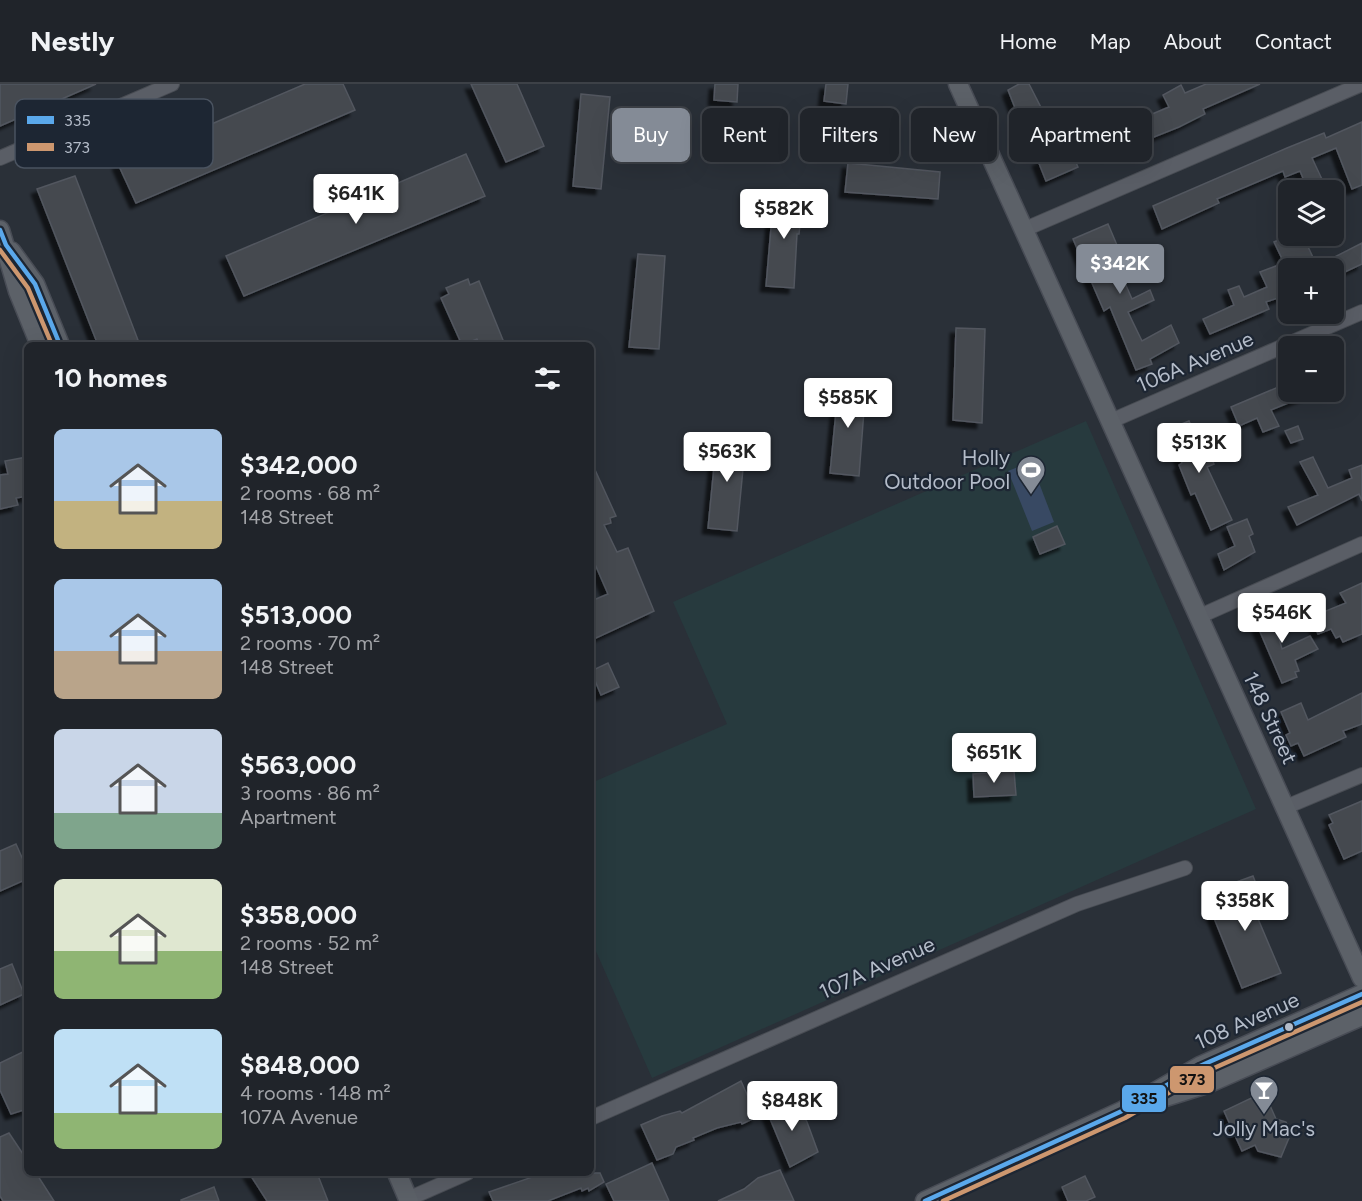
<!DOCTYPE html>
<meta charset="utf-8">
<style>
body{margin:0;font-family:Figtree,sans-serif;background:#282c32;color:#f1f3f6;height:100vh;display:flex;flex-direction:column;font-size:22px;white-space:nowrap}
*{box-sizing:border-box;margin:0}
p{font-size:20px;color:#a2a4a8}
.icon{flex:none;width:33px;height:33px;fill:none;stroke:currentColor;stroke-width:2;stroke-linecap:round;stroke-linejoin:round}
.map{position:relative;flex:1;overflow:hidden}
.panel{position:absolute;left:24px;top:258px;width:570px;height:834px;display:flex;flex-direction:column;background:#20242a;border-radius:9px;box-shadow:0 6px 24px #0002,0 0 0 2px #3d4147}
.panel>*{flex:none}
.banner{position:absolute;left:612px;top:24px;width:570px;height:54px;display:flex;gap:12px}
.tools{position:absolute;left:1278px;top:96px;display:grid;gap:12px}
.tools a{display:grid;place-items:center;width:66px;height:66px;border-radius:9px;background:#20242a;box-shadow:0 6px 24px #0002,0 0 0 2px #3d4147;font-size:30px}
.price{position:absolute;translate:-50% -51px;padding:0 14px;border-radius:6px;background:#fff;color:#222;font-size:20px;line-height:39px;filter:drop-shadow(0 2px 3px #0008)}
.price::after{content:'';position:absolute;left:50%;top:36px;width:18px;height:14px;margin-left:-9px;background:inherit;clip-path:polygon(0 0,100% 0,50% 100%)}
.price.current{background:#848b96;color:#fff}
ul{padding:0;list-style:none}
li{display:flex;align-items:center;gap:18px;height:150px;padding:0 30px}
li span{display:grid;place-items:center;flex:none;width:168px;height:120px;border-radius:9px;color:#555}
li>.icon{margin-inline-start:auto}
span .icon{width:72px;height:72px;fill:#fffc;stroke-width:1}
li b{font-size:26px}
h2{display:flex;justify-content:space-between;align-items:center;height:72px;padding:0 30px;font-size:26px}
.chip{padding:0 21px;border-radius:9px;background:#20242a;box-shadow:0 6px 24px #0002,0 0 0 2px #3d4147;font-size:21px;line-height:54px}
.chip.current{background:#848b96;color:#fff}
header{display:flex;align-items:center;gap:36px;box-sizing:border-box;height:84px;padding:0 30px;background:#20242a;border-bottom:2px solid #3d4147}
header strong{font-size:28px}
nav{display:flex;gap:33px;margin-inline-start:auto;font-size:21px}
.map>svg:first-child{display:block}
</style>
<header>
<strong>Nestly</strong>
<nav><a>Home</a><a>Map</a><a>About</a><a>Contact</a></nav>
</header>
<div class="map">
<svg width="1362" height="1117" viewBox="0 0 1362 1117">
<defs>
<filter id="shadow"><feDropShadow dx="-5.5" dy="5.5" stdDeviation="1.5" flood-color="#0009"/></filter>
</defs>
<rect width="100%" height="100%" fill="#2a3038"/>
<!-- green -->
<polygon fill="#273a3e" points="1086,337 1256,725 652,994 591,856 591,699 727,640 673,518"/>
<!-- water -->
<polygon fill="#384963" points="1031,378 1054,438 1032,447 1008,387"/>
<!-- building -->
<g fill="#444950" stroke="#52575f" stroke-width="1.5" filter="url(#shadow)">
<polygon points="0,0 96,0 0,42"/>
<polygon points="305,0 343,0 355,26 136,119 118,80"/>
<polygon points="471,0 517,0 544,62 506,78"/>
<polygon points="715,0 738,0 737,18 714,16"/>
<polygon points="826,0 848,0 846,20 824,17"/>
<polygon points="1019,0 1029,0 1048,37 1056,34 1078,83 1046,97 1038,77 1043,75 1033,49 1026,52 1008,6"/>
<polygon points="1206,0 1260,0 1203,25 1205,30 1179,43 1139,59 1138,56 1107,72 1091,39 1109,30 1116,45 1169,23 1163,11 1181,1 1185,9"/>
<polygon points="581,10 610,13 601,105 573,102"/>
<polygon points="1362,38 1362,101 1352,105 1336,64 1312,74 1327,106 1308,106 1300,87 1285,93 1283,87 1217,115 1219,119 1162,145 1153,122 1287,64 1324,49 1326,54"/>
<polygon points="466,70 485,112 244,212 226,172"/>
<polygon points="848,79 940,88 938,115 845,108"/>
<polygon points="75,92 138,256 127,261 98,261 37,105"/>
<polygon points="774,109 803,113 799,150 797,150 794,204 766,202"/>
<polygon points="1108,140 1128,187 1121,190 1132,215 1150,206 1154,216 1128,228 1142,257 1171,241 1179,259 1150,275 1152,280 1136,286 1110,223 1104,227 1073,155"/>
<polygon points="1288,152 1303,152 1317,182 1362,159 1362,180 1334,193 1334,184 1288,184 1288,203 1282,206 1284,212 1266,218 1269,225 1210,250 1203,235 1234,221 1228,206 1239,202 1244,213 1267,203 1260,188 1284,179 1274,158"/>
<polygon points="638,170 665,172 659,265 629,263"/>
<polygon points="468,195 470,201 479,197 505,261 480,261 477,255 462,261 441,214 449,210 446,204"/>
<polygon points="956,244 985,245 982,339 953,336"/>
<polygon points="839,297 866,300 859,392 830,389"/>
<polygon points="1288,299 1288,308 1315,308 1271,326 1279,342 1263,348 1257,334 1239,342 1231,323"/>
<polygon points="1189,337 1204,370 1209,367 1214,380 1207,383 1232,436 1211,446 1195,409 1191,411 1179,381 1182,379 1167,346"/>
<polygon points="1298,342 1303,355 1291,359 1285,347"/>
<polygon points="717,352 746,354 737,447 708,444"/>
<polygon points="27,373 27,412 16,414 18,421 0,425 0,391 8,390 5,377"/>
<polygon points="1313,373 1328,404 1352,394 1349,386 1362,381 1362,417 1359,410 1297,441 1288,423 1318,411 1300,378"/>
<polygon points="591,377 616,432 610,434 611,439 604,441 617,468 628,464 654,527 596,554 594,550 591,551 591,517 608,510 591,471"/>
<polygon points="1247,435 1253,450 1249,452 1255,468 1224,486 1218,470 1235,462 1227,443"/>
<polygon points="1057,442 1065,460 1040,470 1033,453"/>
<polygon points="1362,499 1362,550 1343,558 1340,552 1336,554 1331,545 1318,550 1311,533 1346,519 1340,509"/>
<polygon points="1278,522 1283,539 1275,541 1282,565 1310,552 1318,565 1295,576 1299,587 1295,588 1297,593 1282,599 1252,529"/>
<polygon points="608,579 619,603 601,611 591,587"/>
<polygon points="1362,609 1362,640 1343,647 1346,653 1304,672 1298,659 1291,662 1286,651 1290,649 1281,628 1301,619 1308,636"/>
<polygon points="1014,687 1016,711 974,713 973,690"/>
<polygon points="1362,717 1362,767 1344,775 1329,741 1333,739 1329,731"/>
<polygon points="16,760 27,785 27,795 0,807 0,767"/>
<polygon points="1253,792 1266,825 1256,830 1281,889 1242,904 1212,829 1224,824 1217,805"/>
<polygon points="12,880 24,910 0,921 0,885"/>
<polygon points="27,966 27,1025 11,1030 0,1006 0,979"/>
<polygon points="741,997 757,1033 742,1040 741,1038 717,1044 693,1054 694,1056 676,1063 673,1070 657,1076 641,1041 662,1032 680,1027 682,1029"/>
<polygon points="1264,1008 1276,1035 1286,1038 1291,1049 1281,1073 1258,1067 1255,1061 1242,1067 1224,1027"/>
<polygon points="794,1014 807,1038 818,1068 790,1083 766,1025"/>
<polygon points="9,1049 27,1076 27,1089 36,1089 54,1117 3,1117 0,1112 0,1053"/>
<polygon points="652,1079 669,1117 614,1117 606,1100"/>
<polygon points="780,1086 794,1117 718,1117 744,1105 758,1094"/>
<polygon points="249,1089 317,1089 328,1117 267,1117"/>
<polygon points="544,1089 600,1089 604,1098 589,1107 588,1104 582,1107 581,1104 548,1117 493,1117 489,1108"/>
<polygon points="1085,1092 1095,1113 1086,1117 1068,1117 1062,1103"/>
<polygon points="214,1103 219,1117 181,1117 181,1116"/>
</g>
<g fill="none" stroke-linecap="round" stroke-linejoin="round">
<!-- minor casing -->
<g stroke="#484c53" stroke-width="16">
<g id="minor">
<polyline points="0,74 172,0"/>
<polyline points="1023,146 1362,0"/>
<polyline points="1111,337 1362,228"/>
<polyline points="1198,533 1362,460"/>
<polyline points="1286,723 1362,691"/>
<polyline points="591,1034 1077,820 1185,784"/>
<polyline points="408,1115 467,1089"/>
</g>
</g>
<!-- major casing -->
<g stroke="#484c55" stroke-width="21">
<g id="major">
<polyline points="958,0 1362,894"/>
<polyline points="0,146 18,207 40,261"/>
<polyline points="11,167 35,200 60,261"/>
<polyline points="1156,1016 1207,1000 1362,932"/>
<polyline points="397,1089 409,1117"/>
<polyline points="925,1117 1122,1027 1200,982 1362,910"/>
</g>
</g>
<!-- minor -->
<use href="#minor" stroke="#5a5e66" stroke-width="14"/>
<!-- major -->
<use href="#major" stroke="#5c6168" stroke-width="18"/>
<!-- bus-1 casing -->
<g stroke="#1d2633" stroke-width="9">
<g id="bus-1">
<polyline points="0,146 6,161 35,200 60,261"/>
<polyline points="925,1117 1122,1027 1200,982 1362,910"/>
</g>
</g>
<!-- bus-2 casing -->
<g stroke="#1d2633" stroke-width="9">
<g id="bus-2">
<polyline points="0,166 28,204 52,261"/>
<polyline points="943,1117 1125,1034 1203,989 1362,918"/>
</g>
</g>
<!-- bus-1 -->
<use href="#bus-1" stroke="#5aa8eb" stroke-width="4.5"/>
<!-- bus-2 -->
<use href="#bus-2" stroke="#cd976f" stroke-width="4.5"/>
</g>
<!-- icons -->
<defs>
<g id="stadium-pin" transform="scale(1.5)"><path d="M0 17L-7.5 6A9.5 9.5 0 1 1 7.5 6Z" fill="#848b96" stroke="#1d2633"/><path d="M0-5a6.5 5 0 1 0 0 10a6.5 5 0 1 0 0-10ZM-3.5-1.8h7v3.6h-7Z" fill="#fff"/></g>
<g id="bar-pin" transform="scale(1.5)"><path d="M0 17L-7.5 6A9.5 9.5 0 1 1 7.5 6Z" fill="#848b96" stroke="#1d2633"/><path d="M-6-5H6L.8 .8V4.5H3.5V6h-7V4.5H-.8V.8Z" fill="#fff"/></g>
</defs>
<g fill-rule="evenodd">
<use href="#stadium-pin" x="1031" y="386"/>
<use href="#bar-pin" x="1264" y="1006"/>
</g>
<!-- markers -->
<circle fill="#b4bcc9" stroke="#1d2633" stroke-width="2" cx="1289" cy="943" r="5"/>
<g text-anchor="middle" stroke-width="4.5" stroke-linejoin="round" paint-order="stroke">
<!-- street labels -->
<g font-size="21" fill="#b4bcc9" stroke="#1d2633">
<text transform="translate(1195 278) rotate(-23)" y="7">106A Avenue</text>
<text transform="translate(1270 634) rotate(65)" y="7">148 Street</text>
<text transform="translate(877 884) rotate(-24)" y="7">107A Avenue</text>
<text transform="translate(1247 937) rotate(-24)" y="7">108 Avenue</text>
</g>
<!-- poi labels -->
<g font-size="21" fill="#b4bcc9" stroke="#1d2633" text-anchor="end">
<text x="1010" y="381">Holly<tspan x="1010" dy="24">Outdoor Pool</tspan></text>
<text x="1264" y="1052" text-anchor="middle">Jolly Mac's</text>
</g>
</g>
<!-- legend -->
<rect x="15" y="15" width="198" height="69" rx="9" fill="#1d2633" stroke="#4a5360" stroke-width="1.5"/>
<rect x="27" y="32" width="27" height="8" fill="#5aa8eb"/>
<rect x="27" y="59" width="27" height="8" fill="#cd976f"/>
<g font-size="16" fill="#b4bcc9">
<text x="64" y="42">335</text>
<text x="64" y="69">373</text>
</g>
<g stroke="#1d2633" stroke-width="2">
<rect x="1169" y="981" width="46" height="29" rx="6" fill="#cd976f"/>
<rect x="1121" y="1000" width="46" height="29" rx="6" fill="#5aa8eb"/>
</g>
<g font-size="16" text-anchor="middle" font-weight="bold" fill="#111">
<text x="1192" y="1001">373</text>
<text x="1144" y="1020">335</text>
</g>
</svg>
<div class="tools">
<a><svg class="icon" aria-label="layers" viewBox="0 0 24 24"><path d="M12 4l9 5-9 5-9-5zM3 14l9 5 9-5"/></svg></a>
<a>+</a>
<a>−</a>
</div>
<b class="price" style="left:356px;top:141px">$641K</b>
<b class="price" style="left:784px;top:156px">$582K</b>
<b class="price current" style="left:1120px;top:211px">$342K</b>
<b class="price" style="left:848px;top:345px">$585K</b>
<b class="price" style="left:1199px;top:390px">$513K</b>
<b class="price" style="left:727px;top:399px">$563K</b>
<b class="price" style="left:1282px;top:560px">$546K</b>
<b class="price" style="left:994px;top:700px">$651K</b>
<b class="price" style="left:1245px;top:848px">$358K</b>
<b class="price" style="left:792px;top:1048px">$848K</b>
<div class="banner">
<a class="chip current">Buy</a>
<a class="chip">Rent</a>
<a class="chip">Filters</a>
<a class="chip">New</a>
<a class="chip">Apartment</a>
</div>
<section class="panel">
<h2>10 homes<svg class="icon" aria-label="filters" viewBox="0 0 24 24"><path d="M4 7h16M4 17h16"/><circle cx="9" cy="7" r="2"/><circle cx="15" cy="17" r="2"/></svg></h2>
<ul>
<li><span style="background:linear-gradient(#a9c7e8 60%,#c2b280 0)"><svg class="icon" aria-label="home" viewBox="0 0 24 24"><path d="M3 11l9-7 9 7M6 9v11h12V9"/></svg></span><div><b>$342,000</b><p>2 rooms · 68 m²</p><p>148 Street</p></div></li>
<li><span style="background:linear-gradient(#a9c7e8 60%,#b9a48a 0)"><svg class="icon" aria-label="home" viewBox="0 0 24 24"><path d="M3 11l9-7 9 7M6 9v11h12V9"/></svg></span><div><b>$513,000</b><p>2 rooms · 70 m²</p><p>148 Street</p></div></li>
<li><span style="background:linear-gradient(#c9d6e8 70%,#7fa58c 0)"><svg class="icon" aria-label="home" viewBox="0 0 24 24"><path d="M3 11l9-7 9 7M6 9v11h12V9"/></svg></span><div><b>$563,000</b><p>3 rooms · 86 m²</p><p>Apartment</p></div></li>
<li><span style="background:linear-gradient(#dfe7d0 60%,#8fb573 0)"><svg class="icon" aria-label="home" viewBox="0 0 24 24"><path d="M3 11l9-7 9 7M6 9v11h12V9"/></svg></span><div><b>$358,000</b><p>2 rooms · 52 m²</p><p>148 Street</p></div></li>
<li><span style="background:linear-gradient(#bfe0f5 70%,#8fb573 0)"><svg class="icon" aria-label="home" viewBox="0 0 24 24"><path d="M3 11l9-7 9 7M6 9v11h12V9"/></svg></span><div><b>$848,000</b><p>4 rooms · 148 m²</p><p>107A Avenue</p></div></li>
</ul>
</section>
</div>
